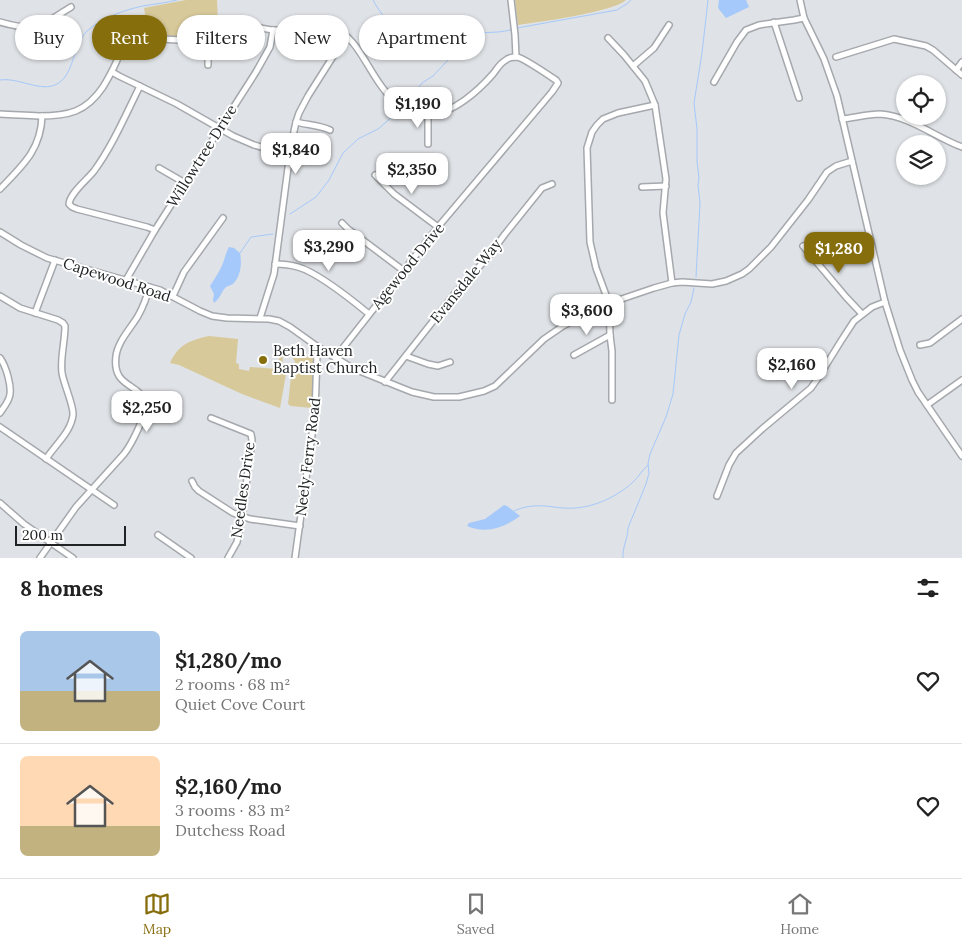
<!DOCTYPE html>
<meta charset="utf-8">
<style>
body{margin:0;font-family:Lora,serif;background:#f2f2f2;color:#222;height:100vh;display:flex;flex-direction:column;font-size:19px;white-space:nowrap}
*{box-sizing:border-box;margin:0}
p{font-size:16px;color:#767676}
.icon{flex:none;width:28px;height:28px;fill:none;stroke:currentColor;stroke-width:2;stroke-linecap:round;stroke-linejoin:round}
.map{position:relative;height:558px;overflow:hidden}
.panel{display:flex;flex-direction:column;background:#fff;flex:1}
.panel>*{flex:none}
.hud{position:absolute;left:15px;top:15px;width:500px;height:45px;display:flex;gap:10px}
.tools{position:absolute;left:896px;top:75px;display:grid;gap:10px}
.tools a{display:grid;place-items:center;width:50px;height:50px;border-radius:50%;background:#fff;box-shadow:0 1px 4px #0004;font-size:25px}
.scale{position:absolute;left:15px;bottom:12px;width:111px;box-sizing:border-box;padding-left:5px;border:2px solid #202223;border-top:0;font-size:14px;line-height:18px;white-space:nowrap;color:#202223;-webkit-text-stroke:4px #fff;paint-order:stroke}
.price{position:absolute;translate:-50% -42px;padding:0 11px;border-radius:10px;background:#fff;color:#222;font-size:16px;line-height:32px;filter:drop-shadow(0 1px 2px #0008)}
.price::after{content:'';position:absolute;left:50%;top:30px;width:15px;height:11px;margin-left:-8px;background:inherit;clip-path:polygon(0 0,100% 0,50% 100%)}
.price.selected{background:#876e0d;color:#fff}
ul{padding:0;list-style:none}
li{display:flex;align-items:center;gap:15px;height:125px;padding:0 20px}
li+li{border-top:1px solid #e0e0e0}
li span{display:grid;place-items:center;flex:none;width:140px;height:100px;border-radius:8px;color:#555}
li>.icon{margin-inline-start:auto}
span .icon{width:60px;height:60px;fill:#fffc;stroke-width:1}
li b{font-size:21px}
h2{display:flex;justify-content:space-between;align-items:center;height:60px;padding:0 20px;font-size:21px}
.tag{padding:0 18px;border-radius:22px;background:#fff;box-shadow:0 1px 4px #0004;font-size:18px;line-height:45px}
.tag.selected{background:#876e0d;color:#fff}
.tab-bar{display:flex;justify-content:space-around;align-items:center;height:70px;border-top:1px solid #e0e0e0;background:#fff;font-size:14px;color:#767676}
.tab-bar a{display:grid;justify-items:center;gap:2px}
.tab-bar .selected{color:#876e0d}
.map>svg:first-child{display:block}
</style>
<div class="map">
<svg width="962" height="558" viewBox="0 0 962 558">
<rect width="100%" height="100%" fill="#dfe2e6"/>
<!-- green -->
<g fill="#d8c99a">
<path d="M186,0H217L218,25C208,30 197,36 185,37C170,39 155,32 147,20C145,17 145,12 144,8Z"/>
<path d="M515,0H626C613,12 539,22 518,25Z"/>
<path d="M209,336L238,339L236,363L239,364V369L249,371L250,367L277,369L280,353L283,354L282,373L286,374L280,408L242,394L179,365L170,363C178,345 190,340 209,336Z"/>
<polygon points="312,349 315,352 312,408 291,406 288,404 291,377 294,377 295,361 293,359 293,352 301,356 311,357"/>
</g>
<!-- water -->
<g fill="#a5c9fa">
<polygon points="719,0 746,0 749,7 726,18 718,8"/>
<path d="M229,247L234,248L240,253C242,263 241,276 233,284C231,285 228,286 226,287C221,292 220,299 214,303L213,300L214,294L210,286C215,278 220,271 223,263C225,258 226,252 229,247Z"/>
<path d="M504,505L507,506L520,516C504,528 486,534 467,526L469,523L485,519Z"/>
</g>
<g fill="none" stroke-linecap="round" stroke-linejoin="round">
<!-- stream -->
<g stroke="#a5c9fa" stroke-width="1">
<path d="M373,0C399,48 432,41 479,33C490,32 502,33 513,29"/>
<polyline points="517,28 617,10 628,3 631,0"/>
<path d="M0,80C19,77 41,93 57,84C74,75 73,45 87,31C101,18 124,10 143,6C154,4 166,3 177,0"/>
<polyline points="407,103 422,83 433,76 448,60 480,38 483,33"/>
<polyline points="290,214 316,197 329,180 343,153 358,139 378,129 400,110"/>
<polyline points="240,253 251,237 273,234"/>
<polyline points="696,277 700,203 698,185 699,178 697,161 697,129 694,103 702,53 708,0"/>
<path d="M514,511C522,507 534,505 544,506C551,506 557,508 564,508C588,510 614,499 632,483C638,478 642,470 648,465"/>
<path d="M623,558C622,548 628,538 628,528L646,484L649,473L648,464L650,454L666,417L673,394L679,335L685,314L691,302L694,288"/>
</g>
<!-- minor casing -->
<g stroke="#a5a8ac" stroke-width="8">
<g id="minor">
<polyline points="511,0 515,35 516,57"/>
<polyline points="800,0 804,18 824,59 837,96 885,302 900,350 912,380 918,392 962,456"/>
<path d="M0,22C38,33 40,26 71,7"/>
<polyline points="774,22 799,98"/>
<polyline points="608,38 624,55 645,81 655,105 666,179 663,213 672,283"/>
<path d="M164,39C175,40 187,41 198,37C208,34 216,28 226,27C238,25 250,26 261,28C266,29 270,30 276,30C291,30 319,22 332,27C368,41 371,97 412,110C418,112 424,114 430,114C453,114 479,90 493,74C497,69 500,63 506,60C508,58 513,57 517,57C524,58 548,75 556,80L558,83L552,92L438,227L335,358"/>
<polyline points="836,57 894,39 926,46 933,50 962,75"/>
<polyline points="208,65 208,33"/>
<polyline points="633,66 654,48 669,25"/>
<polyline points="956,70 962,62"/>
<polyline points="112,72 119,76 177,104 233,136 254,145 289,155"/>
<polyline points="714,82 737,42 746,30 759,25 794,20 804,18"/>
<path d="M140,86C126,114 113,145 94,171C87,180 70,193 69,204L72,207L77,209L147,227L155,230"/>
<path d="M0,114C13,115 26,115 39,116C69,116 86,112 103,87C109,77 115,67 119,55"/>
<path d="M842,119C854,118 867,114 880,114C910,116 935,137 962,147"/>
<path d="M296,122C307,125 319,125 330,130"/>
<polyline points="428,144 428,114"/>
<polyline points="159,168 185,183"/>
<polyline points="375,175 394,194 438,227"/>
<polyline points="642,187 666,186"/>
<path d="M0,189C22,166 41,150 42,116"/>
<polyline points="342,223 348,229 404,271"/>
<polyline points="0,232 21,245 47,258 160,290 200,311 212,316 227,318 269,319 279,321 290,327 318,347 352,368 412,392 434,397 459,397 484,391 495,386 544,339 563,326 598,307 654,288 672,283 682,282 712,284 726,281 742,274 749,269 771,247 808,200 827,172 836,166 852,161"/>
<polyline points="803,246 846,297 862,314"/>
<path d="M275,264C283,264 291,265 298,267C319,273 352,300 369,314"/>
<polyline points="126,280 155,230 256,72 270,47 273,30"/>
<path d="M0,296L20,308L58,320L63,323L65,326C65,342 60,358 62,373C64,385 74,406 73,415C71,432 55,445 46,459"/>
<polyline points="173,296 184,272 223,218"/>
<polyline points="35,313 55,260"/>
<polyline points="260,318 274,274 291,145 296,122 299,113 308,96 346,36"/>
<polyline points="920,345 930,343 962,319"/>
<polyline points="574,355 610,335"/>
<polyline points="406,356 428,364 438,366 450,362"/>
<path d="M0,358C6,366 13,389 9,398C7,404 3,408 0,413"/>
<polyline points="385,382 456,292 488,257 505,234 542,188 552,184"/>
<polyline points="612,400 612,351 610,335 609,303 596,268 590,242 587,148 592,132 597,125 603,119 618,113 655,105"/>
<polyline points="927,405 962,380"/>
<polyline points="211,418 251,434 252,440 242,516 237,542 228,558"/>
<polyline points="0,427 114,505"/>
<polyline points="192,481 195,487 199,491 233,513 250,519 300,526"/>
<polyline points="717,496 729,465 736,453 762,429 811,388 818,378 841,341 854,321 872,307 885,302"/>
<polyline points="0,503 24,524 73,558"/>
<polyline points="158,535 191,558"/>
<path d="M40,558L76,507L124,454C131,445 148,413 145,402C138,382 112,388 116,356C118,341 131,328 138,316C143,307 147,297 149,287"/>
<polyline points="295,558 315,413 317,354 318,347"/>
</g>
</g>
<!-- minor -->
<use href="#minor" stroke="#fff" stroke-width="5"/>
</g>
<!-- markers -->
<circle fill="#876e0d" stroke="#fff" stroke-width="2" cx="263" cy="360" r="5"/>
<g text-anchor="middle" stroke-width="4" stroke-linejoin="round" paint-order="stroke">
<!-- street labels -->
<g font-size="15" fill="#202223" stroke="#fff">
<text transform="translate(202 156) rotate(-58)" y="5">Willowtree Drive</text>
<text transform="translate(408 266) rotate(-51)" y="5">Agewood Drive</text>
<text transform="translate(117 280) rotate(18)" y="5">Capewood Road</text>
<text transform="translate(466 281) rotate(-51)" y="5">Evansdale Way</text>
<text transform="translate(308 457) rotate(-83)" y="5">Neely Ferry Road</text>
<text transform="translate(243 490) rotate(-82)" y="5">Needles Drive</text>
</g>
<!-- poi labels -->
<g font-size="15" fill="#202223" stroke="#fff" text-anchor="start">
<text x="273" y="356">Beth Haven<tspan x="273" dy="17">Baptist Church</tspan></text>
</g>
</g>
</svg>
<div class="tools">
<a><svg class="icon" aria-label="locate" viewBox="0 0 24 24"><circle cx="12" cy="12" r="6"/><path d="M12 2v4M12 18v4M2 12h4M18 12h4"/></svg></a>
<a><svg class="icon" aria-label="layers" viewBox="0 0 24 24"><path d="M12 4l9 5-9 5-9-5zM3 14l9 5 9-5"/></svg></a>
</div>
<div class="scale">200 m</div>
<b class="price" style="left:418px;top:129px">$1,190</b>
<b class="price" style="left:296px;top:175px">$1,840</b>
<b class="price" style="left:412px;top:195px">$2,350</b>
<b class="price" style="left:329px;top:272px">$3,290</b>
<b class="price selected" style="left:839px;top:274px">$1,280</b>
<b class="price" style="left:587px;top:336px">$3,600</b>
<b class="price" style="left:792px;top:390px">$2,160</b>
<b class="price" style="left:147px;top:433px">$2,250</b>
<div class="hud">
<a class="tag">Buy</a>
<a class="tag selected">Rent</a>
<a class="tag">Filters</a>
<a class="tag">New</a>
<a class="tag">Apartment</a>
</div>
</div>
<section class="panel">
<h2>8 homes<svg class="icon" aria-label="filters" viewBox="0 0 24 24"><path d="M4 7h16M4 17h16"/><circle cx="9" cy="7" r="2"/><circle cx="15" cy="17" r="2"/></svg></h2>
<ul>
<li><span style="background:linear-gradient(#a9c7e8 60%,#c2b280 0)"><svg class="icon" aria-label="home" viewBox="0 0 24 24"><path d="M3 11l9-7 9 7M6 9v11h12V9"/></svg></span><div><b>$1,280/mo</b><p>2 rooms · 68 m²</p><p>Quiet Cove Court</p></div><svg class="icon" aria-label="heart" viewBox="0 0 24 24"><path d="M12 20l-8-8c-3-5 5-10 8-4 3-6 11-1 8 4z"/></svg></li>
<li><span style="background:linear-gradient(#ffd9b3 70%,#c2b280 0)"><svg class="icon" aria-label="home" viewBox="0 0 24 24"><path d="M3 11l9-7 9 7M6 9v11h12V9"/></svg></span><div><b>$2,160/mo</b><p>3 rooms · 83 m²</p><p>Dutchess Road</p></div><svg class="icon" aria-label="heart" viewBox="0 0 24 24"><path d="M12 20l-8-8c-3-5 5-10 8-4 3-6 11-1 8 4z"/></svg></li>
</ul>
</section>
<nav class="tab-bar">
<a class="selected"><svg class="icon" aria-label="map" viewBox="0 0 24 24"><path d="M3 6l6-2 6 2 6-2v14l-6 2-6-2-6 2zM9 4v14M15 6v14"/></svg>Map</a>
<a><svg class="icon" aria-label="saved" viewBox="0 0 24 24"><path d="M7 4h10v16l-5-4-5 4z"/></svg>Saved</a>
<a><svg class="icon" aria-label="home" viewBox="0 0 24 24"><path d="M3 11l9-7 9 7M6 9v11h12V9"/></svg>Home</a>
</nav>
